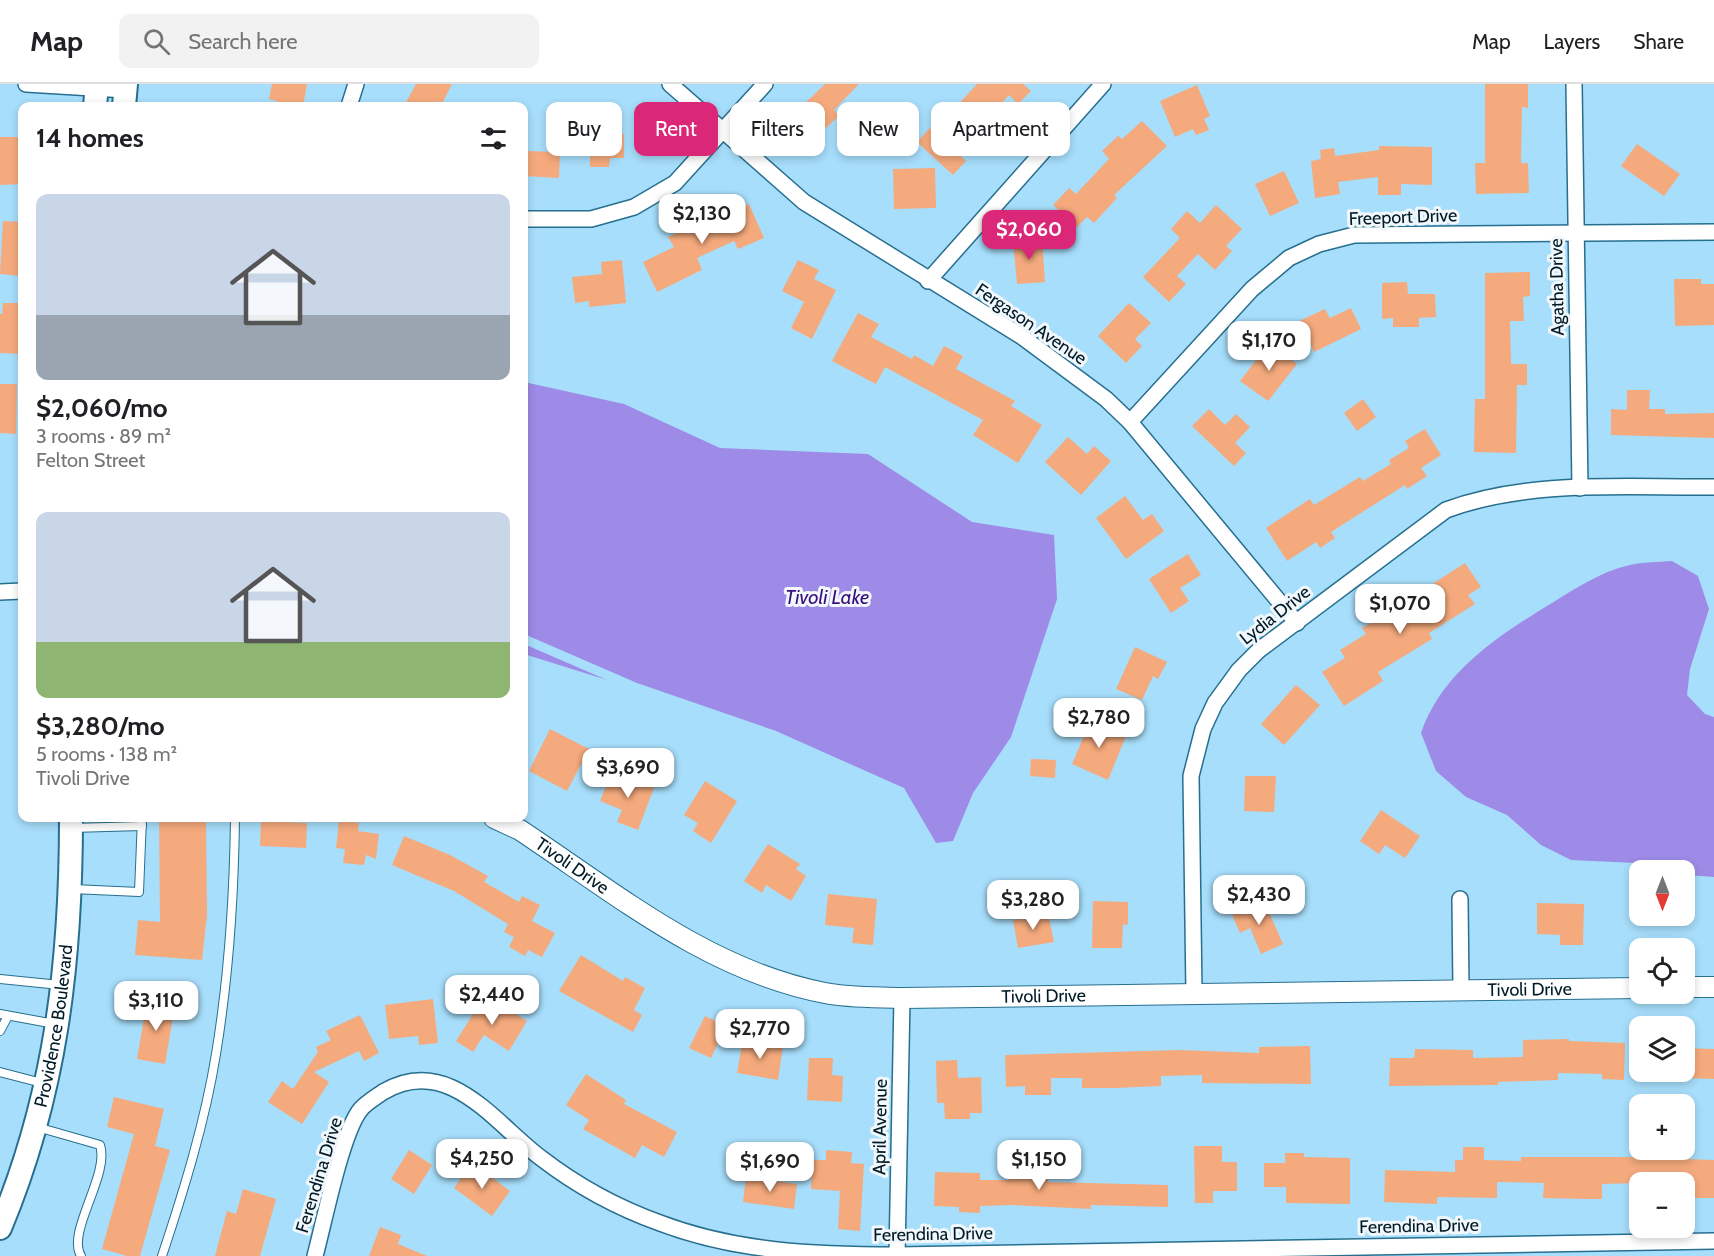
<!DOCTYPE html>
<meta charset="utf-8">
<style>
body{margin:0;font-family:Cabin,sans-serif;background:#f2f2f2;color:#202124;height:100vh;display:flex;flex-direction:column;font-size:22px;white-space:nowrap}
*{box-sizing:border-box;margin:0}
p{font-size:20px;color:#757577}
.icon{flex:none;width:33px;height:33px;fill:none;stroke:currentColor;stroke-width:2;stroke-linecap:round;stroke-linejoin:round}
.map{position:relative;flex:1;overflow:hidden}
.drawer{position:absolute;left:18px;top:18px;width:510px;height:720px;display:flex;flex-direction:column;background:#fff;border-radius:12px;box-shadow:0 3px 9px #0003}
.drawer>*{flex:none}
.hud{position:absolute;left:546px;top:18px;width:570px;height:54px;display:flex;gap:12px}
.needle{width:39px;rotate:180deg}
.tools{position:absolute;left:1629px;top:776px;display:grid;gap:12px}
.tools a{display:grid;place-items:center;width:66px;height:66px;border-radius:12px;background:#fff;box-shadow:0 3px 9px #0003;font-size:30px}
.price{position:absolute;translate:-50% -51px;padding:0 14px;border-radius:12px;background:#fff;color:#222;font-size:20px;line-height:39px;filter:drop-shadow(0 2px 3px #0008)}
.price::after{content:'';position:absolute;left:50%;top:36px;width:18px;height:14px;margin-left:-9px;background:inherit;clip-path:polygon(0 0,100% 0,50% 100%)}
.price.on{background:#db2777;color:#fff}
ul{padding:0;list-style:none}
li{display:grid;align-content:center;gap:12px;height:318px;padding:0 18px}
li span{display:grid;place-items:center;height:186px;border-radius:12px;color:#555}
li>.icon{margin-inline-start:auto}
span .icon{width:108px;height:108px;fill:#fffc;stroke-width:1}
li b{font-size:26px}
h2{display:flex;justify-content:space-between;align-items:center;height:72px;padding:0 18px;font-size:26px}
.tag{padding:0 21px;border-radius:12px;background:#fff;box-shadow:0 3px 9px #0003;font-size:21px;line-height:54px}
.tag.on{background:#db2777;color:#fff}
header{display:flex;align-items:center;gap:36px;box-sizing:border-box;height:84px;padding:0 30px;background:#fff;border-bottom:2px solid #e0e0e0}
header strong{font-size:28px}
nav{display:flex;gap:33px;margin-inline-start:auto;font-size:21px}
.search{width:420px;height:54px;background:#f2f2f2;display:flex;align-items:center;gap:15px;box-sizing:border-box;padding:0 21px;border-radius:12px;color:#757577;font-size:22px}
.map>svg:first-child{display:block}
</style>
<header>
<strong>Map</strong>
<div class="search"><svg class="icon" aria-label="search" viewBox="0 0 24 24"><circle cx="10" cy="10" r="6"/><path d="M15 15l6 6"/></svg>Search here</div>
<nav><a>Map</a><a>Layers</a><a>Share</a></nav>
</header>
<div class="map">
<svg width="1714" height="1172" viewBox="0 0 1714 1172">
<rect width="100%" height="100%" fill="#a7defb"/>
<!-- water -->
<g fill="#9d8be7">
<polygon points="524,298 624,320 720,364 868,370 972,438 1054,451 1057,515 1011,653 973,709 953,757 936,759 904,704 776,647 637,599 524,550"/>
<path d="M1672,477L1698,492L1709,525L1690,585L1687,611L1705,630L1714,633V793L1687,791L1684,786H1674L1657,780L1571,776L1541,761L1507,731L1466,713L1436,687L1421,649C1442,588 1499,551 1552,519C1576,504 1602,487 1630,481C1643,478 1658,478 1672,477Z"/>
<polygon points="524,560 607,596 524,570"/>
</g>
<!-- building -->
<g fill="#f5aa7d">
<polygon points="272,0 307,0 303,22 276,22 277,17 269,15"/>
<polygon points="416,0 452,0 442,20 436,17 433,22 404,22"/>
<polygon points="825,0 859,0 834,26 839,32 804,64 791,51 809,35 799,25"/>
<polygon points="977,0 1023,0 1031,7 1018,20 1009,11 979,45 982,48 960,71 966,77 953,91 917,58 952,20 956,23"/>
<polygon points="1485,0 1528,0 1528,24 1522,23 1521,79 1528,79 1529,109 1476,110 1475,79 1485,79"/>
<polygon points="1197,1 1210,32 1204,35 1209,46 1196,51 1193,45 1175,53 1160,17"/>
<polygon points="1142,37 1167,62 1114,111 1117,114 1094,139 1087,133 1077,143 1053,121 1069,104 1076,110 1109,75 1102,67 1118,52 1122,55"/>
<polygon points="590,50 624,50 624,74 610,74 609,83 590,83"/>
<polygon points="0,53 22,53 22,100 0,101"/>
<polygon points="1637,60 1680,90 1664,112 1621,82"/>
<polygon points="1379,62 1432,63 1432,101 1401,100 1401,111 1378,111 1378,93 1338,98 1340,110 1315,114 1311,77 1321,75 1320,66 1334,64 1335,72 1379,66"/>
<polygon points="524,67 560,68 559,94 524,92"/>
<polygon points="935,84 936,124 894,125 893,85"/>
<polygon points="1284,87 1299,119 1270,132 1255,100"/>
<polygon points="749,120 764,154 738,165 734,157 697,174 702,186 657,208 643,178 674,163 668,153 701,138 698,132 712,126 716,135"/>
<polygon points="1216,121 1242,145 1226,162 1232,167 1215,186 1198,170 1177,192 1186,200 1169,218 1143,193 1180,154 1171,145 1187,127 1200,139"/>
<polygon points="3,137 22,138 22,192 0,190"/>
<polygon points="1042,154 1045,198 1017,200 1013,156"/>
<polygon points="622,176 626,219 589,223 589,217 575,219 572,193 602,190 601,178"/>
<polygon points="798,176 819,186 814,195 836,206 812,255 791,244 804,218 782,207"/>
<polygon points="1530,188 1530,212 1523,213 1524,237 1510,237 1511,280 1527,280 1527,301 1517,301 1516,369 1474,368 1475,315 1485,315 1485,189"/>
<polygon points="1674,195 1701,195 1701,200 1714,200 1714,241 1675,242"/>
<polygon points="1407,198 1408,210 1435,210 1436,233 1419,234 1419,243 1393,243 1393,234 1382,235 1382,199"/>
<polygon points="3,219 22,219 22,270 0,269 0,230 2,230"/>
<polygon points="1129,219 1151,239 1135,255 1142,262 1126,279 1098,252"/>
<polygon points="1351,224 1361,245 1314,268 1299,237 1325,225 1330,234"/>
<polygon points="858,229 879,240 871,253 912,275 914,271 933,282 944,262 963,272 956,285 1015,317 1011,322 1042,341 1018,379 973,351 983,336 885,283 876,300 832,277"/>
<polygon points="1269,259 1297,280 1268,317 1240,297"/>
<polygon points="0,300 17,300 16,350 0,349"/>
<polygon points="1627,306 1650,306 1649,325 1665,325 1665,330 1714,329 1714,354 1611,351 1611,325 1627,326"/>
<polygon points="1363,315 1376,333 1357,347 1344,329"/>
<polygon points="1209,325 1225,341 1236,330 1250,343 1235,359 1246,369 1234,382 1192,342"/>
<polygon points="1425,345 1441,371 1421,384 1427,392 1407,405 1405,401 1331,448 1335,454 1320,464 1316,458 1287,477 1266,444 1310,415 1314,421 1360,393 1363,397 1391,380 1389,376 1409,364 1405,357"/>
<polygon points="1068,353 1087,370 1094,362 1111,377 1081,411 1045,378"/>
<polygon points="1125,412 1143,436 1152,430 1164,447 1126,475 1096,434"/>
<polygon points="1188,470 1201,491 1180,504 1189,517 1171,529 1149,495"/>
<polygon points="1465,479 1481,503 1468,511 1475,520 1429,549 1432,555 1378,588 1383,597 1344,622 1322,588 1345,574 1340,566 1366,550 1362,544 1379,534 1382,539 1427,512 1423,506"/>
<polygon points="1135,563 1167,578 1158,595 1153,592 1142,616 1116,605"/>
<polygon points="1296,601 1320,621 1284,661 1261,640"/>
<polygon points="1086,635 1126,652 1108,696 1072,680 1084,652 1080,650"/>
<polygon points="550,645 589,665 567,707 529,687"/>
<polygon points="1031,675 1056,676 1055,694 1030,692"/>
<polygon points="612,687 654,704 638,746 617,738 622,726 600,717"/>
<polygon points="1245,692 1276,692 1274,728 1244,727"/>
<polygon points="705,697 737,717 711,759 693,747 698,739 684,731"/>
<polygon points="1381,726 1420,752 1405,774 1385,761 1379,770 1360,757"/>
<polygon points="159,734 206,734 207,831 202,876 135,871 138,836 160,838"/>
<polygon points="339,736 359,739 358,747 379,750 376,775 366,771 364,781 343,779 345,765 336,764"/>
<polygon points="261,737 307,739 306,764 260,762"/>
<polygon points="404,752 450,771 488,792 484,798 519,818 522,812 540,821 532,837 555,849 542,873 528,866 525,872 509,863 514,853 504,848 508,840 454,807 392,781"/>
<polygon points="768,760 800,780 796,785 806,792 791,817 766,801 762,809 744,797"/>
<polygon points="828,810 877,815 873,861 852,859 854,844 825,841"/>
<polygon points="1093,817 1128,818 1128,841 1123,840 1122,864 1092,864"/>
<polygon points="1264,817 1283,860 1261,870 1250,844 1240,849 1232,831"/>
<polygon points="1537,819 1584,820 1583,861 1560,861 1560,851 1537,850"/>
<polygon points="1048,829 1054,858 1018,864 1013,836"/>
<polygon points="581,871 623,897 625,893 645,904 634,926 642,931 633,948 559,907"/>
<polygon points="485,911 527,937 509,967 484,951 473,968 456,957"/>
<polygon points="433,915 438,959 419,961 418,952 389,955 385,921"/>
<polygon points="147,917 175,921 165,980 137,975"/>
<polygon points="360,931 379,969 364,977 359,967 314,988 329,998 302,1040 268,1018 282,997 293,1005 318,968 316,963 331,956 326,947"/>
<polygon points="705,932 726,942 711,974 689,964"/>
<polygon points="743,955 783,962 778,996 737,989"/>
<polygon points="1569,955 1569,957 1625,959 1624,996 1602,995 1602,990 1558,989 1558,996 1498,998 1498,1001 1389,1002 1390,974 1414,974 1415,965 1473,966 1473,974 1523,973 1523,956"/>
<polygon points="1310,962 1311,1000 1202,999 1202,991 1161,992 1161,1002 1115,1004 1082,1004 1082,994 1051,994 1051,1011 1025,1011 1025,1002 1006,1003 1005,971 1179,966 1259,969 1259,963"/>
<polygon points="1684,964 1714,965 1714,995 1684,994"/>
<polygon points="809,974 833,974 832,991 843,992 842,1018 807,1016"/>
<polygon points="957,976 958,994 981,993 982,1029 970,1029 970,1035 945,1035 944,1019 937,1019 936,977"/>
<polygon points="586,990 626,1016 624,1020 677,1048 664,1073 642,1061 635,1074 583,1045 589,1036 566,1021"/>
<polygon points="114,1013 164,1025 155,1062 170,1066 140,1172 127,1172 102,1165 134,1050 107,1043"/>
<polygon points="1194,1062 1222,1062 1222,1078 1237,1078 1237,1107 1213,1107 1213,1119 1195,1119"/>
<polygon points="1463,1063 1484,1063 1484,1076 1521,1077 1521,1073 1623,1073 1714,1076 1714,1114 1684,1114 1684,1098 1602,1100 1602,1115 1586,1115 1543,1114 1544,1099 1497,1098 1497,1114 1437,1113 1437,1120 1384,1118 1385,1086 1455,1088 1455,1076 1463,1076"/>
<polygon points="409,1066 432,1081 414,1110 391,1095"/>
<polygon points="826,1066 852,1068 851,1079 864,1080 860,1147 838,1145 840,1107 811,1105 812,1076 826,1076"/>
<polygon points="1285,1069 1304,1069 1304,1073 1350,1074 1350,1120 1286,1119 1286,1103 1264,1103 1264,1079 1285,1079"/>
<polygon points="1023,1076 1048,1077 1048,1098 1168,1101 1168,1123 1091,1121 1091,1125 1013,1121 980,1122 980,1129 959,1128 959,1123 934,1122 935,1088 980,1089 980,1096 1008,1096 1008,1084 1022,1085"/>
<polygon points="472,1079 510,1107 492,1132 454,1104"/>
<polygon points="746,1093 797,1100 794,1125 743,1118"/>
<polygon points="243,1105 276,1115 260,1172 215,1172 227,1127 236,1130"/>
<polygon points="380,1143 401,1151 398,1160 427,1172 369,1172"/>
</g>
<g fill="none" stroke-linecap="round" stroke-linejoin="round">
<!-- service casing -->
<g stroke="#276f8f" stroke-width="10">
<g id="service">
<polyline points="72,744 142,742"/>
<polyline points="72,805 139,808 142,734"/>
<polyline points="0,895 60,901"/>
<polyline points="0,930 55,940"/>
<polyline points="0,947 8,932"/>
<polyline points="0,988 42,999"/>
<path d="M37,1043L100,1061C110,1091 66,1148 81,1172"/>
<path d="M162,1172C184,1106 205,1038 216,970C229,891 234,813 235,734"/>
</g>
</g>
<!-- minor casing -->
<g stroke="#276f8f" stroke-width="18">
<g id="minor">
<polyline points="26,0 126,6"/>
<polyline points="670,0 804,118 1021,252 1106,315 1130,338 1297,539"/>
<polyline points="1574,0 1580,404"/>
<polyline points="349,22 356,0"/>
<polyline points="524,135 591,135 634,123 675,99 765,0"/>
<polyline points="928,197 1103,0"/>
<polyline points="1130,338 1252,205 1289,174 1319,160 1354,151 1714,148"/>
<polyline points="0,508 22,507"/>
<polyline points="1460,815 1461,907"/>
<path d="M1194,910L1191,692L1203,645L1215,619L1239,586L1259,566L1446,426C1530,395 1626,404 1714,403"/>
<path d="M315,1172C324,1139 342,1047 361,1025C366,1019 376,1013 383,1008C449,969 495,1040 541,1074C576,1101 618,1124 660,1139C736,1168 817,1171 897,1171L1714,1157"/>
<polyline points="897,1172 902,914"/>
</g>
</g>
<!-- tertiary casing -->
<g stroke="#276f8f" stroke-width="22">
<g id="tertiary">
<path id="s1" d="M494,734L520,746C615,809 709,887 825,909C849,914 877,913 902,914L1640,904"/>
<polyline points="1684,903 1714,903"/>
</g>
</g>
<!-- secondary casing -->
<g stroke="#276f8f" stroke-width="26">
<g id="secondary">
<polyline points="95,22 97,0"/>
<polyline points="124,22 126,0"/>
<path id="s2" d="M0,1144C56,1010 71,878 71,734"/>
</g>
</g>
<!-- service -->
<use href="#service" stroke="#fff" stroke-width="8"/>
<!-- minor -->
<use href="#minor" stroke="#fff" stroke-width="15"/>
<!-- tertiary -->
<use href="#tertiary" stroke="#fff" stroke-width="20"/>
<!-- secondary -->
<use href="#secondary" stroke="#fff" stroke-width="22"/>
</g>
<g text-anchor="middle" stroke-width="6" stroke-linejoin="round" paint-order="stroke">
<!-- street labels -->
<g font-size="18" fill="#001b28" stroke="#f1f7fb">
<text transform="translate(1403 133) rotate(-2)" y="6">Freeport Drive</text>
<text transform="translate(1557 203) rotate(-91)" y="6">Agatha Drive</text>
<text transform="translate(1031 240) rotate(34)" y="6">Fergason Avenue</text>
<text transform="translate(1275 531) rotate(-38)" y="6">Lydia Drive</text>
<text dy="6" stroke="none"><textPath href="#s1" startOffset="92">Tivoli Drive</textPath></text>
<text dy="6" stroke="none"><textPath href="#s1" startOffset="1082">Tivoli Drive</textPath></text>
<text dy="6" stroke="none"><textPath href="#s1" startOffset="596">Tivoli Drive</textPath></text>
<text dy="6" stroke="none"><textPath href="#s2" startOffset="210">Providence Boulevard</textPath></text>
<text transform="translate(880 1043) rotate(-89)" y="6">April Avenue</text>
<text transform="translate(319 1091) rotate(-73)" y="6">Ferendina Drive</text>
<text transform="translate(1419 1142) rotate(-1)" y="6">Ferendina Drive</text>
<text transform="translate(933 1150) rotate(-1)" y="6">Ferendina Drive</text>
</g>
<!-- water labels -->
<g font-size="20" font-style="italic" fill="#390e7c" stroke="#f1f7fb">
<text x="827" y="520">Tivoli Lake</text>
</g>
</g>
</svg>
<div class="tools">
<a><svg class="needle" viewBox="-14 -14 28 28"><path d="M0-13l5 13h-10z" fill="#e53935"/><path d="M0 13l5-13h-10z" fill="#757577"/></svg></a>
<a><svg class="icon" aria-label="locate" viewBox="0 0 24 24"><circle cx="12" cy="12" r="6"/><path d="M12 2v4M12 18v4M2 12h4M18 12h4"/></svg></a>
<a><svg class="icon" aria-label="layers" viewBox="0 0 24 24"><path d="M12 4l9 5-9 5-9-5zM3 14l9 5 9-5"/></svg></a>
<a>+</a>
<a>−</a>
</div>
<b class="price" style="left:702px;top:161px">$2,130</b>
<b class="price on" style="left:1029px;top:177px">$2,060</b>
<b class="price" style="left:1269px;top:288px">$1,170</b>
<b class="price" style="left:1400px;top:551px">$1,070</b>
<b class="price" style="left:1099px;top:665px">$2,780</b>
<b class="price" style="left:628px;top:715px">$3,690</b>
<b class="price" style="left:1259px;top:842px">$2,430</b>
<b class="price" style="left:1033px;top:847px">$3,280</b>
<b class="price" style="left:492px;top:942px">$2,440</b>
<b class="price" style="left:156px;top:948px">$3,110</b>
<b class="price" style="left:760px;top:976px">$2,770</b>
<b class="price" style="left:482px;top:1106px">$4,250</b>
<b class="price" style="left:1039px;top:1107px">$1,150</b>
<b class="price" style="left:770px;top:1109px">$1,690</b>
<div class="hud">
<a class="tag">Buy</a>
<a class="tag on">Rent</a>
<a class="tag">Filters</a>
<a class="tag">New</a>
<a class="tag">Apartment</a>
</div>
<section class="drawer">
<h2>14 homes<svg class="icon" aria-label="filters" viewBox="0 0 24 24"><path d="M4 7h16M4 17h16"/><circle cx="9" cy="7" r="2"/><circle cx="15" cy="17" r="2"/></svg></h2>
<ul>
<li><span style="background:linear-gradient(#c9d6e8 65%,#9aa5b1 0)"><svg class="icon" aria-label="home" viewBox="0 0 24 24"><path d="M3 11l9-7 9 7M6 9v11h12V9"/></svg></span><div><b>$2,060/mo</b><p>3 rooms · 89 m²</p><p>Felton Street</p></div></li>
<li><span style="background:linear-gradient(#c9d6e8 70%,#8fb573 0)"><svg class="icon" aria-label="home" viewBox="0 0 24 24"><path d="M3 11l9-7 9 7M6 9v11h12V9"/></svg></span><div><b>$3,280/mo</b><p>5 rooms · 138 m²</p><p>Tivoli Drive</p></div></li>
</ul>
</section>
</div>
